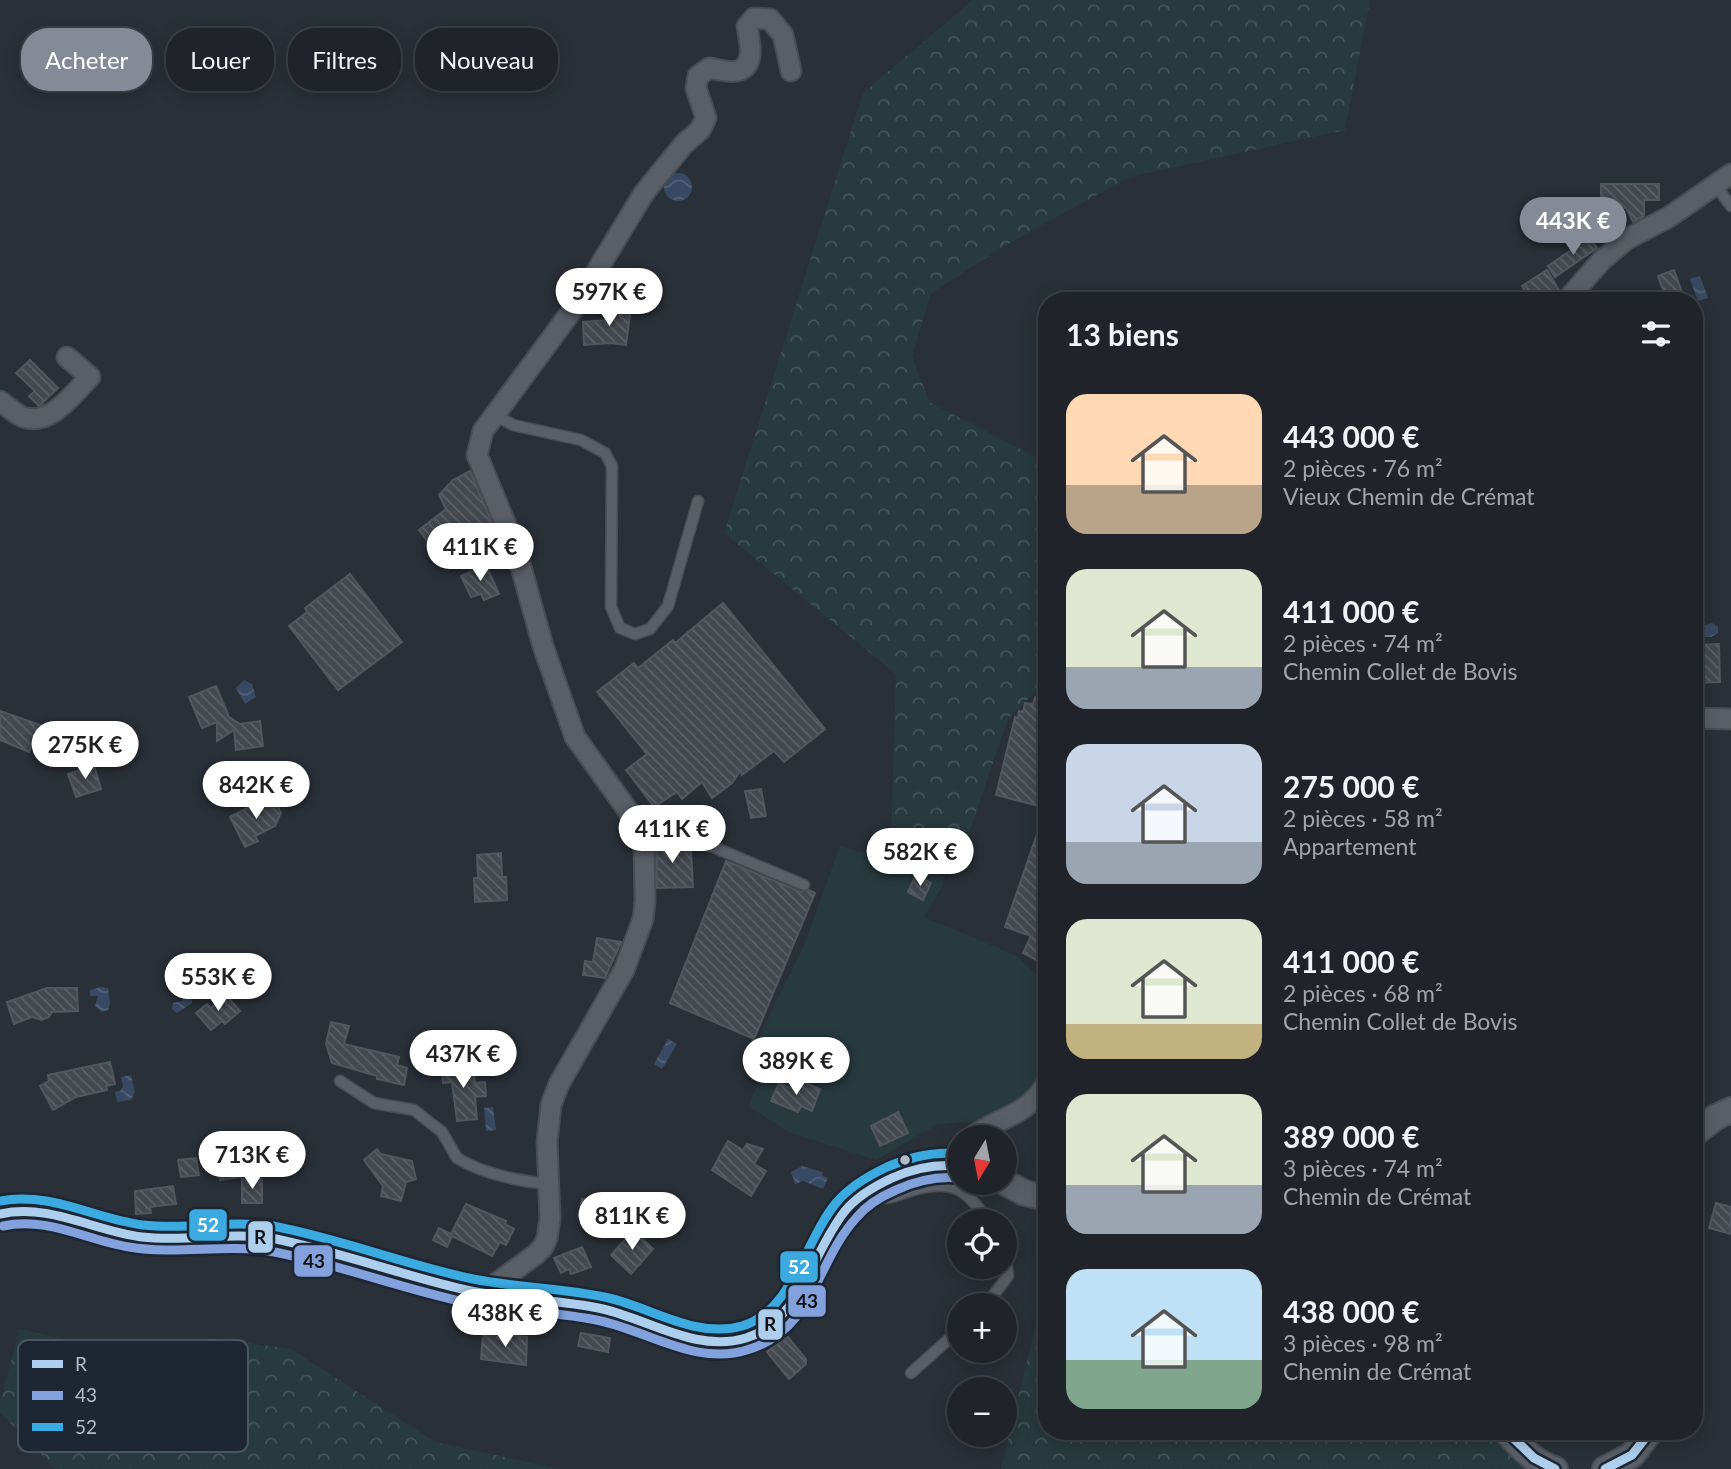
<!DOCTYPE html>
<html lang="fr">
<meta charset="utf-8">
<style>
body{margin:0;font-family:Lato,sans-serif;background:#282c32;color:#f1f3f6;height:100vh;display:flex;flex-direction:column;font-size:26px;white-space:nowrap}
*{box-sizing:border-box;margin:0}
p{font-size:23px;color:#a2a4a8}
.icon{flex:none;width:38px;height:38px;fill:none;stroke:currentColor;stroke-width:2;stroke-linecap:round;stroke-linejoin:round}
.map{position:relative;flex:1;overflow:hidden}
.side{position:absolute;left:1038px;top:292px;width:665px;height:1148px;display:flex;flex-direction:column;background:#20242a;border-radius:28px;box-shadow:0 4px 18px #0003,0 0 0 2px #3d4147}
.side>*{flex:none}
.hud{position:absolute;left:21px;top:28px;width:665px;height:63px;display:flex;gap:14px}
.needle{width:46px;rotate:190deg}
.fabs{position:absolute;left:947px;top:1125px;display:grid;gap:14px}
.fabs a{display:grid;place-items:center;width:70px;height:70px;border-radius:50%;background:#20242a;box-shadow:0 4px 18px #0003,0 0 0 2px #3d4147;font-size:35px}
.price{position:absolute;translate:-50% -60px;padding:0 16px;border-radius:24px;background:#fff;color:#222;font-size:23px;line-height:46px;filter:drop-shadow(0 2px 4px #0008)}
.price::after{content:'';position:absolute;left:50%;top:42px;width:21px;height:16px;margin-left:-10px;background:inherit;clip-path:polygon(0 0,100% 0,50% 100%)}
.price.selected{background:#848b96;color:#fff}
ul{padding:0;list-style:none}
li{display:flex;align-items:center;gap:21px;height:175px;padding:0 28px}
li span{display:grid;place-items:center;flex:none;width:196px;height:140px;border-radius:21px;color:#555}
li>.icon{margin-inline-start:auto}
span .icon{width:84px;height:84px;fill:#fffc;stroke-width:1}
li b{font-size:30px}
h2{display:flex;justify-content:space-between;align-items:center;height:84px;padding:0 28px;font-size:30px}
.chip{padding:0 24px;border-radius:28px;background:#20242a;box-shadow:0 4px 18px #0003,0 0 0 2px #3d4147;font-size:24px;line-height:63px}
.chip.selected{background:#848b96;color:#fff}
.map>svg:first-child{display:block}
</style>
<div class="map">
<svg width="1731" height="1469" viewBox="0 0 1731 1469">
<defs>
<pattern id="forest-crowns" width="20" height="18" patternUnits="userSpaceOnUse" patternTransform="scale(1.75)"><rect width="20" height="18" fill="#273a3e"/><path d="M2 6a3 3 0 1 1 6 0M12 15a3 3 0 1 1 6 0" fill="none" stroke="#445559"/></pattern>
<pattern id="water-waves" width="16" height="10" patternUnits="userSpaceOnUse" patternTransform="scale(1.75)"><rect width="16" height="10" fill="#384963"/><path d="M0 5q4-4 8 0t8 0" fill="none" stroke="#526178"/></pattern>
<pattern id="building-back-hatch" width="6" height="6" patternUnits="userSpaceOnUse" patternTransform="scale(1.75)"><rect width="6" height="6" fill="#444950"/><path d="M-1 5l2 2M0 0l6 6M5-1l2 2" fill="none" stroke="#5d6168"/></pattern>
</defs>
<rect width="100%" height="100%" fill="#2a3038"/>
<!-- forest -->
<g fill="url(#forest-crowns)">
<polygon points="973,0 1370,0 1345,130 1129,177 1001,248 931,293 912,356 929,402 1046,462 1046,682 1008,718 961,857 891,841 896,674 724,533 863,93"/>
<polygon points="1046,1282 1046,1432 1493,1432 1499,1442 1537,1469 1001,1469"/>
<polygon points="20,1329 125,1353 213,1338 291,1349 435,1442 560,1469 55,1469 0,1412 0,1401"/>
</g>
<!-- pitch -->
<polygon fill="#273a3e" points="840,846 944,876 941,889 924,917 1015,955 1046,983 1046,1070 1037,1084 1015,1103 984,1121 938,1124 876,1160 788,1132 748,1106 758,1083 755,1045 804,945"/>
<!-- water -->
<g fill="url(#water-waves)">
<circle cx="678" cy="187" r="14"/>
<polygon points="1612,212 1617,222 1594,233 1589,224"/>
<polygon points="1700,276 1708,298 1698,301 1690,279"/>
<polygon points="1712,623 1718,627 1718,633 1711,637 1704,637 1703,641 1695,642 1696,628"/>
<polygon points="244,680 252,684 256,697 245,704 236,688"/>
<polygon points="100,987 108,988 110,1004 108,1010 102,1012 95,1006 98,996 90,996 90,990"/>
<polygon points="186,994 192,994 192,1003 177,1013 172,1009 173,1003 182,1001"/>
<polygon points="668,1039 677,1044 662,1069 654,1064"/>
<polygon points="131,1075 135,1092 131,1100 117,1102 115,1092 120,1091 123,1086 121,1077"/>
<polygon points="493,1107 496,1130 486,1131 484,1108"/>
<polygon points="802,1166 823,1172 822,1175 828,1178 823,1189 803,1181 795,1184 791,1172"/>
</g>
<!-- building -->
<g fill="url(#building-back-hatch)" stroke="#52575f" stroke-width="2">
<polygon points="1601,184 1659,184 1659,200 1644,200 1644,216 1633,222 1626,208 1618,208 1618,200 1601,199"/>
<polygon points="1590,237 1597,248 1555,277 1548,266"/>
<polygon points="1547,270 1559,290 1547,301 1532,301 1522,286"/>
<polygon points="1674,270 1685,301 1667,301 1658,276"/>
<polygon points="609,305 631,307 626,345 610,343 584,345 583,322 607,320"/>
<polygon points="30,360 58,388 39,406 29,396 35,391 16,373"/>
<polygon points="470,471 500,542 470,557 459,534 436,552 419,530 446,509 439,495 453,480"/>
<polygon points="486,565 499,594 484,600 481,594 471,597 461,576"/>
<polygon points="350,574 402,642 338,690 289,626 307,612 305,608"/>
<polygon points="723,603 825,729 784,762 774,751 742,775 741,770 732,783 712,798 702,782 682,799 677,792 654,807 626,770 647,754 597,692 634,663 638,668 673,640 675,643"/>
<polygon points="1719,644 1720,682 1694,683 1694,645"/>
<polygon points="216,686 229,717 240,724 260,721 263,746 236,750 234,730 217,741 217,722 202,728 189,697"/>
<polygon points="1035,697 1046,700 1046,772 1039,806 996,795 1015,717 1018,718 1019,711 1023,712 1025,703 1033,704"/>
<polygon points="0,711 43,726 36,746 32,744 29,752 0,740"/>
<polygon points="94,765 101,789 76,797 68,774"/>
<polygon points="761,789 766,816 751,818 745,791"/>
<polygon points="262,800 276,803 281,813 275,826 255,836 258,841 245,847 230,817"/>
<polygon points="1044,814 1046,815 1046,965 1023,953 1031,936 1005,927"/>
<polygon points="652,828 660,828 665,833 666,853 691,852 693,887 657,888 656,843"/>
<polygon points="501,853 502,877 506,877 507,900 475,902 474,878 478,878 477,855"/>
<polygon points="726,861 801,892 809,890 815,893 754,1039 670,1003"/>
<polygon points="916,875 931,883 923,900 908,892"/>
<polygon points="597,938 621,942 605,978 583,975 585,961 593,962"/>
<polygon points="47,988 77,988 78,1011 52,1012 49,1017 42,1020 32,1017 14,1024 7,1002"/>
<polygon points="226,995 240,1011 225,1024 222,1021 211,1030 196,1013 207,1004 211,1008"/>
<polygon points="331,1022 349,1026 344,1044 399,1057 397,1065 407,1068 404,1085 377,1079 377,1076 332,1063 326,1044"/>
<polygon points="110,1062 115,1084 106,1086 107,1090 76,1097 53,1110 40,1086 49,1081 48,1075"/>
<polygon points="464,1062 465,1072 474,1072 475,1083 485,1082 486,1096 475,1097 477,1119 457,1121 452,1082 443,1083 441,1064"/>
<polygon points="800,1081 820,1089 812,1111 801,1106 798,1112 771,1101 779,1083 796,1090"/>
<polygon points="898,1112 908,1133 880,1146 871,1126"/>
<polygon points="728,1141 743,1150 747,1144 763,1149 754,1164 766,1171 751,1196 712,1170"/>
<polygon points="377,1149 381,1154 412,1161 416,1179 406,1182 401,1201 381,1196 383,1186 364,1160"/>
<polygon points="196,1158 199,1175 181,1177 178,1160"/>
<polygon points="239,1162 241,1177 220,1180 218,1165"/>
<rect x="242" y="1179" width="20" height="24"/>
<polygon points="173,1186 176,1204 150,1207 151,1213 136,1214 135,1191"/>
<polygon points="582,1199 604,1204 600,1222 578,1217"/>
<polygon points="1716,1203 1731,1207 1731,1234 1709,1228"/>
<polygon points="466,1204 506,1221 505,1224 514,1229 506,1245 500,1242 492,1256 452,1236 447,1247 433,1240 439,1228 451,1234"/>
<polygon points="634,1230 653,1249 631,1274 611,1255"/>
<polygon points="582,1247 591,1267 571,1274 569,1269 561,1273 554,1258"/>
<polygon points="483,1333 527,1337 526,1365 481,1359"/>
<polygon points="581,1333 610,1338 608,1352 578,1346"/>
<polygon points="787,1336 806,1359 806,1364 789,1379 767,1352"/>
</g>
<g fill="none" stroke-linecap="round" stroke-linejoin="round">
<!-- service casing -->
<g stroke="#484c53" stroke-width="13">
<g id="service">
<polyline points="1716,186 1731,206"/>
<polyline points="495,415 513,425 581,440 605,453 612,466 611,607 620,628 635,634 650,629 668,606 698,501"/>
<polyline points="634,819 664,821 681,840 713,847 804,885"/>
<path d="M340,1081L374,1103L414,1110L442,1132L457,1158C483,1174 519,1181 549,1184"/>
<path d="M868,1195C888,1201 891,1197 910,1191C951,1178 966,1188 989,1222"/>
<polyline points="985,1306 1008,1276 1004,1245"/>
<polyline points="911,1373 959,1330"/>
</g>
</g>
<!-- minor casing -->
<g stroke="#484c53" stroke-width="23">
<g id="minor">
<polyline points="1566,301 1602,260 1627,239 1669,217 1731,174"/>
<path d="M0,401C7,406 15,414 23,417C50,427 73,394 90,377L67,357"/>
<polyline points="1694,718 1731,719"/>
<path d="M971,1138C998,1116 1026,1118 1046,1084"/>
<polyline points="950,1165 959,1149"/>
<path d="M483,1293L535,1255L543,1247L547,1238L550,1219L547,1141L551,1105L559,1084L624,970L643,919L645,901L644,843L634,819L575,737L543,646L516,549L477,455L483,431L576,305L644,193L684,144L700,130L706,118L696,88L698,76L709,68C716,69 729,73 737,71C757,66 749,40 747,26L754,18L770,19L783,35L791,71"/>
</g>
</g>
<!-- tertiary casing -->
<g stroke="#484c53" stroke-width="28">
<g id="tertiary">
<polyline points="1694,1134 1716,1117 1731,1110"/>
<polyline points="1004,1182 1025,1193 1046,1198"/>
<path d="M0,1214C36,1201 92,1228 129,1235C167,1242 207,1236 246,1236C267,1236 293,1243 313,1248C374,1263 431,1285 493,1295C526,1301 560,1300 593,1307C608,1310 624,1314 639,1319C663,1328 689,1342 715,1342C805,1341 800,1263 845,1211C859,1195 878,1184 897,1176C917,1167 938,1163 959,1166"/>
<path d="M1507,1432C1521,1448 1534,1462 1555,1469"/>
<polyline points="1605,1469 1632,1455 1650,1432"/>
</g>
</g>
<!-- service -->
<use href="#service" stroke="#5a5e66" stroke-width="10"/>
<!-- minor -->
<use href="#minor" stroke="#5a5e66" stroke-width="19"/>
<!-- tertiary -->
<use href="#tertiary" stroke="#5a5e66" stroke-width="24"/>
<!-- bus-1 casing -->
<g stroke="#1d2633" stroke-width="14">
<g id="bus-1">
<path d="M0,1214C49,1203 94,1231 142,1237C185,1242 228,1232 271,1238C337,1251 401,1275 466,1290C511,1300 558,1299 603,1309C650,1320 697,1353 746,1338C802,1320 811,1253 845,1211C857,1196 875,1186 892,1178C914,1168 935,1164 959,1166"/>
<polyline points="1507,1432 1534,1458 1555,1469"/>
<polyline points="1605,1469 1632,1455 1650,1432"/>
</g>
</g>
<!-- bus-2 casing -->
<g stroke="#1d2633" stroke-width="14">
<path id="bus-2" d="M3,1226C46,1216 86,1240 129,1247C176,1255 223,1244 269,1251C335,1263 399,1288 464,1302C510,1312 556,1311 601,1321C650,1332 698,1367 750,1349C815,1328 816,1261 857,1217C867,1205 882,1196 896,1190C916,1181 936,1176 958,1178"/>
</g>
<!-- bus-3 casing -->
<g stroke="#1d2633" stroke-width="14">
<path id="bus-3" d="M0,1201C50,1191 95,1219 143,1225C187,1230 230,1220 273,1226C341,1239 406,1265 473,1279C518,1288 564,1288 609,1298C652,1308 696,1339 742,1326C792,1312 805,1240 836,1203C849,1187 868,1176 887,1167C910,1157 934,1151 959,1154"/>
</g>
<!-- bus-1 -->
<use href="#bus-1" stroke="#adceed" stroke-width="9"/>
<!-- bus-2 -->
<use href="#bus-2" stroke="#83a1dc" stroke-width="9"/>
<!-- bus-3 -->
<use href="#bus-3" stroke="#3aaae1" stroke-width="9"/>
</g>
<!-- markers -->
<circle fill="#b4bcc9" stroke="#1d2633" stroke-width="2.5" cx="905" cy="1160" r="6"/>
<!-- legend -->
<rect x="18" y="1340" width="230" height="112" rx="10" fill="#1d2633" stroke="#4a5360" stroke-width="2"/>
<rect x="32" y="1360" width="31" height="8" fill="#adceed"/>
<rect x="32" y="1391" width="31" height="9" fill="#83a1dc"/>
<rect x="32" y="1423" width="31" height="8" fill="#3aaae1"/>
<g font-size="19" fill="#b4bcc9">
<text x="75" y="1371">R</text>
<text x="75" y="1402">43</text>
<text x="75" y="1434">52</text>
</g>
<g stroke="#1d2633" stroke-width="2.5">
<rect x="188" y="1208" width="40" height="34" rx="7" fill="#3aaae1"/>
<rect x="247" y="1220" width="27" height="34" rx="7" fill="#adceed"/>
<rect x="293" y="1244" width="41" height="34" rx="7" fill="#83a1dc"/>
<rect x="779" y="1250" width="40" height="34" rx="7" fill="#3aaae1"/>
<rect x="787" y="1284" width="40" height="34" rx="7" fill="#83a1dc"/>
<rect x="757" y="1308" width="27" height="33" rx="7" fill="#adceed"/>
</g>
<g font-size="19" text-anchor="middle" font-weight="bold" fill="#fff">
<text x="208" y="1232">52</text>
<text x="799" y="1274">52</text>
</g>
<g font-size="19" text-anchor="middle" font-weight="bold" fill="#111">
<text x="260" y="1244">R</text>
<text x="314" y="1268">43</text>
<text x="807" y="1308">43</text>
<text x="770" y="1331">R</text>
</g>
</svg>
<div class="fabs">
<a><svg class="needle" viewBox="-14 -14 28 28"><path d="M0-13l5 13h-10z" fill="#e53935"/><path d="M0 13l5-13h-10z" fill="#a2a4a8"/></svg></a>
<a><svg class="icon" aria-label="locate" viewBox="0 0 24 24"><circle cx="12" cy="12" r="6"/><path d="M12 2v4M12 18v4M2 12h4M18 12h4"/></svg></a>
<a>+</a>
<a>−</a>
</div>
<b class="price selected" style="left:1573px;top:257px">443K €</b>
<b class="price" style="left:609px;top:328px">597K €</b>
<b class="price" style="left:480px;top:583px">411K €</b>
<b class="price" style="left:85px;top:781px">275K €</b>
<b class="price" style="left:256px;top:821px">842K €</b>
<b class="price" style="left:672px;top:865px">411K €</b>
<b class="price" style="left:920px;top:888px">582K €</b>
<b class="price" style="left:218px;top:1013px">553K €</b>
<b class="price" style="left:463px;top:1090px">437K €</b>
<b class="price" style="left:796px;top:1097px">389K €</b>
<b class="price" style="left:252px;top:1191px">713K €</b>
<b class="price" style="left:632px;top:1252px">811K €</b>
<b class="price" style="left:505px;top:1349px">438K €</b>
<div class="hud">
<a class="chip selected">Acheter</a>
<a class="chip">Louer</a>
<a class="chip">Filtres</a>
<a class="chip">Nouveau</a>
</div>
<section class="side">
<h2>13 biens<svg class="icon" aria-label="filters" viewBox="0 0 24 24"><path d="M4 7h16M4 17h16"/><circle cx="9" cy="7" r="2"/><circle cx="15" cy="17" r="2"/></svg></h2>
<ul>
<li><span style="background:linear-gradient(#ffd9b3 65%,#b9a48a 0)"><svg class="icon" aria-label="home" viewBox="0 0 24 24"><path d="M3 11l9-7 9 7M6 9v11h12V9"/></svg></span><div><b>443 000 €</b><p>2 pièces · 76 m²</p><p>Vieux Chemin de Crémat</p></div></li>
<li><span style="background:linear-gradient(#dfe7d0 70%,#9aa5b1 0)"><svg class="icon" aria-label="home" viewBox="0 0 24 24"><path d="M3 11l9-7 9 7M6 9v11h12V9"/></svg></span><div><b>411 000 €</b><p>2 pièces · 74 m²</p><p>Chemin Collet de Bovis</p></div></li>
<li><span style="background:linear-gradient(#c9d6e8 70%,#9aa5b1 0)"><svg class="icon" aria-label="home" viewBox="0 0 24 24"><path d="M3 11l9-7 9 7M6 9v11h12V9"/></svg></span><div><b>275 000 €</b><p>2 pièces · 58 m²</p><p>Appartement</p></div></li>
<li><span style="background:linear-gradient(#dfe7d0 75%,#c2b280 0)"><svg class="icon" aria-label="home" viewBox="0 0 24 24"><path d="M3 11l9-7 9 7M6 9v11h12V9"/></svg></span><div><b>411 000 €</b><p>2 pièces · 68 m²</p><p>Chemin Collet de Bovis</p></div></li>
<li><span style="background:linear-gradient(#dfe7d0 65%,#9aa5b1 0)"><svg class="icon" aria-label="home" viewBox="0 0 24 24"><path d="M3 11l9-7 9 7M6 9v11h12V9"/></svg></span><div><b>389 000 €</b><p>3 pièces · 74 m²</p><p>Chemin de Crémat</p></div></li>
<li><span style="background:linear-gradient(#bfe0f5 65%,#7fa58c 0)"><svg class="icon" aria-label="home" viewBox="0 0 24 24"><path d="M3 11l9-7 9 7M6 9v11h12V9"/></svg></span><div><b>438 000 €</b><p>3 pièces · 98 m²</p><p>Chemin de Crémat</p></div></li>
</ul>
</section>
</div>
